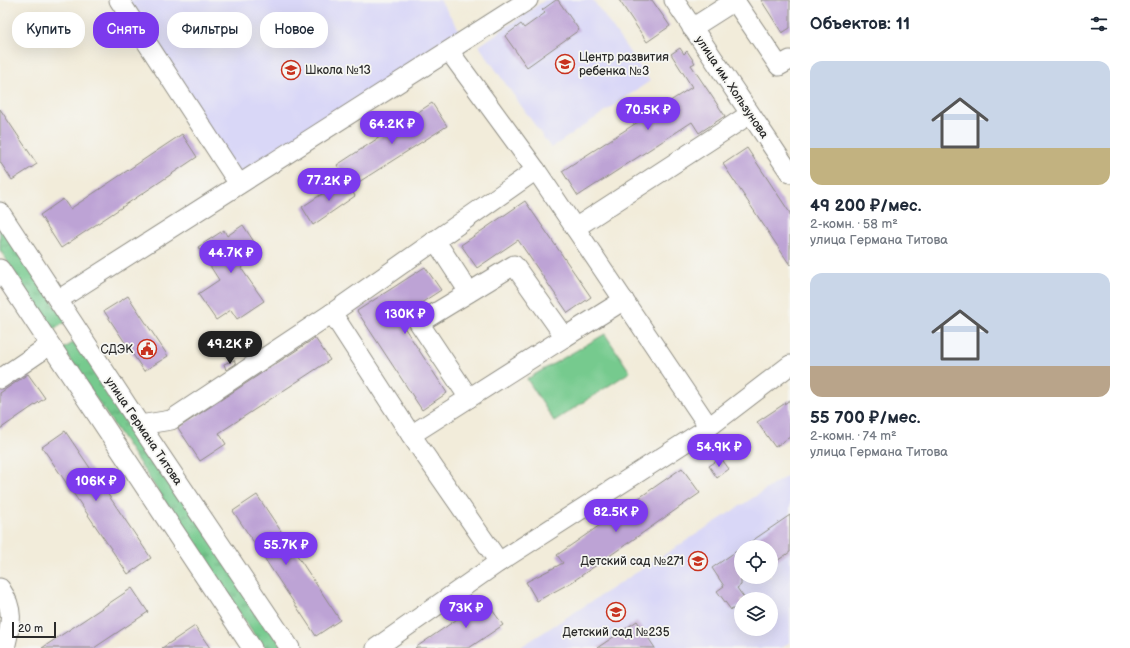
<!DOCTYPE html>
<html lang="ru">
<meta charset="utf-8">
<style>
body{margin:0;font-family:"Balsamiq Sans",sans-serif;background:#f6f6f7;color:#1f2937;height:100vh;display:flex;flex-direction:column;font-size:15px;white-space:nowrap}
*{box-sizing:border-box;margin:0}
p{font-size:13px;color:#747a83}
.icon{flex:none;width:22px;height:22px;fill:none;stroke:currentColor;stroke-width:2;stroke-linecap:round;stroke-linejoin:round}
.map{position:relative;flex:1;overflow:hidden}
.details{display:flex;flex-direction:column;background:#fff;width:340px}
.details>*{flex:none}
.banner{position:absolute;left:12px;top:12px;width:380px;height:36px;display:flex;gap:8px}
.fabs{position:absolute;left:734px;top:540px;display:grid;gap:8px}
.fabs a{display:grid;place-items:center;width:44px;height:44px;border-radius:50%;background:#fff;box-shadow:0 4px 16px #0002;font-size:20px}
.scale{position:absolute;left:12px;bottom:10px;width:44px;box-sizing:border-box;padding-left:4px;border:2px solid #2b2b2b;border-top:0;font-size:11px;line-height:14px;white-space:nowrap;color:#2b2b2b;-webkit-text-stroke:3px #f6f6f2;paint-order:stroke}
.price{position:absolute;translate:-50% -34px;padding:0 9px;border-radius:14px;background:#7c3aed;color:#fff;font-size:13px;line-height:26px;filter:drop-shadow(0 1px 2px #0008)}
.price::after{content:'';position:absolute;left:50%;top:24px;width:12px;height:9px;margin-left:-6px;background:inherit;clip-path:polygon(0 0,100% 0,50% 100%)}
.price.active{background:#222;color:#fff}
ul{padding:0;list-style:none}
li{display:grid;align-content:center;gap:8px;height:212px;padding:0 20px}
li span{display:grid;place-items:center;height:124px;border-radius:12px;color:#555}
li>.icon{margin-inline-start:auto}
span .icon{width:72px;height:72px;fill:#fffc;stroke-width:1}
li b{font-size:17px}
h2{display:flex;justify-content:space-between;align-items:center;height:48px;padding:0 20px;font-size:17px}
.chip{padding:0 14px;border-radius:16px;background:#fff;box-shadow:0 4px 16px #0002;font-size:14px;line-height:36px}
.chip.active{background:#7c3aed;color:#fff}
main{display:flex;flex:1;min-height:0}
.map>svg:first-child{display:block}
</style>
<main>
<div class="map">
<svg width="790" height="648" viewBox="0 0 790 648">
<defs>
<pattern id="grass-tufts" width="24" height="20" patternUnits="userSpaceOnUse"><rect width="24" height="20" fill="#76ca8e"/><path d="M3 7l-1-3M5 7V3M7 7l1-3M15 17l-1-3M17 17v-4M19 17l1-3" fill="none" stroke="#61a474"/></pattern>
</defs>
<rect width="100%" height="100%" fill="#f6f6f2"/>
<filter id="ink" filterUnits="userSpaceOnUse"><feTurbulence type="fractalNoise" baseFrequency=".025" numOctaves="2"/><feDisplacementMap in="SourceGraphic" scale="8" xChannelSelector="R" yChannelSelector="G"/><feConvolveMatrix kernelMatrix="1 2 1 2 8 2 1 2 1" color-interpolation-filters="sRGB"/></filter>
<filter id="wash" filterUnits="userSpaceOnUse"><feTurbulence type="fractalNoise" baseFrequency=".012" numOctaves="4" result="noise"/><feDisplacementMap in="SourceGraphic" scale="16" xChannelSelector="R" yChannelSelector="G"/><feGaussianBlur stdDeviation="0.9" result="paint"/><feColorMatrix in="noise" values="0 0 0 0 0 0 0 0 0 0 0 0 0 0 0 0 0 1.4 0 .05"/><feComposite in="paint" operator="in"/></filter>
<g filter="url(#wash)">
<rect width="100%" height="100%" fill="#f2ecda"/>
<!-- built -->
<g fill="#d9d7f7" fill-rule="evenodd">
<polygon points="126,0 440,0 464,37 242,183"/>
<polygon points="545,0 593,0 650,81 551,148 479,46"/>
<path d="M790,474V642L781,648H519ZM741,547H771V577H741ZM741,599H771V629H741Z"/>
</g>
<!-- grass -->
<g fill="url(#grass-tufts)" stroke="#507a5c">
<polygon points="0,222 66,322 52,330 0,250"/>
<polygon points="78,340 283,648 263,648 63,349"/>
</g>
<!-- park -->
<polygon fill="#76ca8e" stroke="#507a5c" points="605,334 630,372 554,421 527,379"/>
<g id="blocks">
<!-- building -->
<g fill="#bda3d5">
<polygon points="556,0 558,0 579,30 527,67 505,36 521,24 524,28 545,13 542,10"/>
<polygon points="619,0 652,0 670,26 647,42"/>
<polygon points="761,0 790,0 790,28 782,33"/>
<polygon points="680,48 684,54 687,51 695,63 691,65 725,116 699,133 692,122 578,196 562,171 692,87 671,54"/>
<polygon points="432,103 447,126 351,187 337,165"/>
<polygon points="0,109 37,164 12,180 0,162"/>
<polygon points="182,134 197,157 61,248 40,215 63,199 70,209"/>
<polygon points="747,148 790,213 790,265 723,164"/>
<polygon points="345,179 355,196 313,225 302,207"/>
<polygon points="525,201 591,297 568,313 518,240 477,268 461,245"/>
<polygon points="243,225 262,254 241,268 264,301 237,319 231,310 216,320 198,294 219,280 198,247 224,230 227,236"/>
<polygon points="425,267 441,290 398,318 447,393 422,410 357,311"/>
<polygon points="128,296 168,356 144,371 104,311"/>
<polygon points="315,338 330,360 219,433 226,444 200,461 178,428"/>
<polygon points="234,360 236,364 226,370 224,364"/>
<polygon points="28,374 45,398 0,429 0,393"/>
<polygon points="790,400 790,437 775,447 757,422"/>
<polygon points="65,431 151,558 128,574 42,447"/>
<polygon points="721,458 729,469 717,478 709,466"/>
<polygon points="682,468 700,493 572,582 537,601 526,582 563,563 557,555"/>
<polygon points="257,495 340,620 316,636 233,511"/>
<polygon points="790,515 790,552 771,565 771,547 743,547"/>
<polygon points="741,548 741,585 737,588 745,599 741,599 741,604 731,610 717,591 724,586 712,568"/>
<polygon points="132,588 148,612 94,648 42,648"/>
<polygon points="485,600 503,625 469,648 415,648"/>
<polygon points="637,621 655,648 597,648"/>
<polygon points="195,626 210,648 162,648"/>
</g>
</g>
</g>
<g filter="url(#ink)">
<use href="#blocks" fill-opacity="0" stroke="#8e8c82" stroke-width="1"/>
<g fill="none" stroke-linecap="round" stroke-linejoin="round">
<!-- minor casing -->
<g stroke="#8e8c82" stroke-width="21">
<g id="minor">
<polyline points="119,0 239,184"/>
<polyline points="674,0 790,173"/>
<polyline points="735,1 779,66 790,60"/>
<polyline points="692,28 736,0"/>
<polyline points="449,51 536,170 709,427"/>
<polyline points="0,212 140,425 290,648"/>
<polyline points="575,228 750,114"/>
<polyline points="435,240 469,292"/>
<polyline points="0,269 252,648"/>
<polyline points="58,300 528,0"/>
<polyline points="332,313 411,435 499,562"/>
<polyline points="0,379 50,345"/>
<polyline points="469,398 565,337"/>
<polyline points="140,425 171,420 332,313 536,170"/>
<polyline points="411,435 469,398 419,323 514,265 565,337 624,300"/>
<path d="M0,588C15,610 11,624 5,648"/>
<polyline points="376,648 499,562 709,427 790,365"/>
</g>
</g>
<!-- minor -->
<use href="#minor" stroke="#fff" stroke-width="19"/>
</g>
</g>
<!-- icons -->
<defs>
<g id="school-ring" transform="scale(1)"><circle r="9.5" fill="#f6f6f2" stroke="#c8321e" stroke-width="1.5"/><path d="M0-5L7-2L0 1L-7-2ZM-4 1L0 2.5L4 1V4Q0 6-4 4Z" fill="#c8321e"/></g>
<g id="civic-ring" transform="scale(1)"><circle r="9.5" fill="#f6f6f2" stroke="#c8321e" stroke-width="1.5"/><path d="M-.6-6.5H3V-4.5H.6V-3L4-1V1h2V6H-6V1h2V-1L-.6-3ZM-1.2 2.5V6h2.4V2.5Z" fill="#c8321e"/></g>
</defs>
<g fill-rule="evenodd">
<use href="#school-ring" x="565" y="64"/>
<use href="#school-ring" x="291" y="70"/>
<use href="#civic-ring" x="147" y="349"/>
<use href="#school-ring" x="698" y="561"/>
<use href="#school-ring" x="616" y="612"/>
</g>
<g text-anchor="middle" stroke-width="3.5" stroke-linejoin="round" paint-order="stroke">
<!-- poi labels -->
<g font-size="12" fill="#2b2b2b" stroke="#f6f6f2" text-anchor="start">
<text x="579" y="61">Центр развития<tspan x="579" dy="14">ребенка №3</tspan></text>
<text x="305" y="74">Школа №13</text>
<text x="133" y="353" text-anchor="end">СДЭК</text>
<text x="684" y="565" text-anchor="end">Детский сад №271</text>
<text x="616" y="636" text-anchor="middle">Детский сад №235</text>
</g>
<!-- street labels -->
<g font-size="12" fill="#2b2b2b" stroke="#f6f6f2">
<text transform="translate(732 87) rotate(56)" y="4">улица им. Хользунова</text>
<text transform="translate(144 431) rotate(56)" y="4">улица Германа Титова</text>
</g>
</g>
</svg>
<div class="fabs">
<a><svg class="icon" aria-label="locate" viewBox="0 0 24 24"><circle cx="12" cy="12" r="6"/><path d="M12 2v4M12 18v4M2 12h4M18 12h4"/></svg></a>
<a><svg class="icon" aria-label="layers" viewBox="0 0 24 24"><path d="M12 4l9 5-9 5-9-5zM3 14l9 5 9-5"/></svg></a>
</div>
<div class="scale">20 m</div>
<b class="price" style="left:648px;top:131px">70.5K ₽</b>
<b class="price" style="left:392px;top:145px">64.2K ₽</b>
<b class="price" style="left:329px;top:202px">77.2K ₽</b>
<b class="price" style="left:231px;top:274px">44.7K ₽</b>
<b class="price" style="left:405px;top:335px">130K ₽</b>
<b class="price active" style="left:230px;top:365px">49.2K ₽</b>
<b class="price" style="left:719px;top:468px">54.9K ₽</b>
<b class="price" style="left:96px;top:502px">106K ₽</b>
<b class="price" style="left:616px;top:533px">82.5K ₽</b>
<b class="price" style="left:286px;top:566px">55.7K ₽</b>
<b class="price" style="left:466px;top:629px">73K ₽</b>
<div class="banner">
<a class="chip">Купить</a>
<a class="chip active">Снять</a>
<a class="chip">Фильтры</a>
<a class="chip">Новое</a>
</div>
</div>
<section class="details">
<h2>Объектов: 11<svg class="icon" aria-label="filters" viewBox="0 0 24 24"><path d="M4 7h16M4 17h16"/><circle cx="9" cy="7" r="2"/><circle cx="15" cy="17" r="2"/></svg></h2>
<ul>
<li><span style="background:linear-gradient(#c9d6e8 70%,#c2b280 0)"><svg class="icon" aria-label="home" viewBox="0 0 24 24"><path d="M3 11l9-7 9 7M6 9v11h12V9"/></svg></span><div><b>49 200 ₽/мес.</b><p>2-комн. · 58 m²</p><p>улица Германа Титова</p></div></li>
<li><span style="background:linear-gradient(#c9d6e8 75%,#b9a48a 0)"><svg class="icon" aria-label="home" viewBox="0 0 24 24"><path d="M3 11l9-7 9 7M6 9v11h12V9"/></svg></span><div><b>55 700 ₽/мес.</b><p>2-комн. · 74 m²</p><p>улица Германа Титова</p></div></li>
</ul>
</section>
</main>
